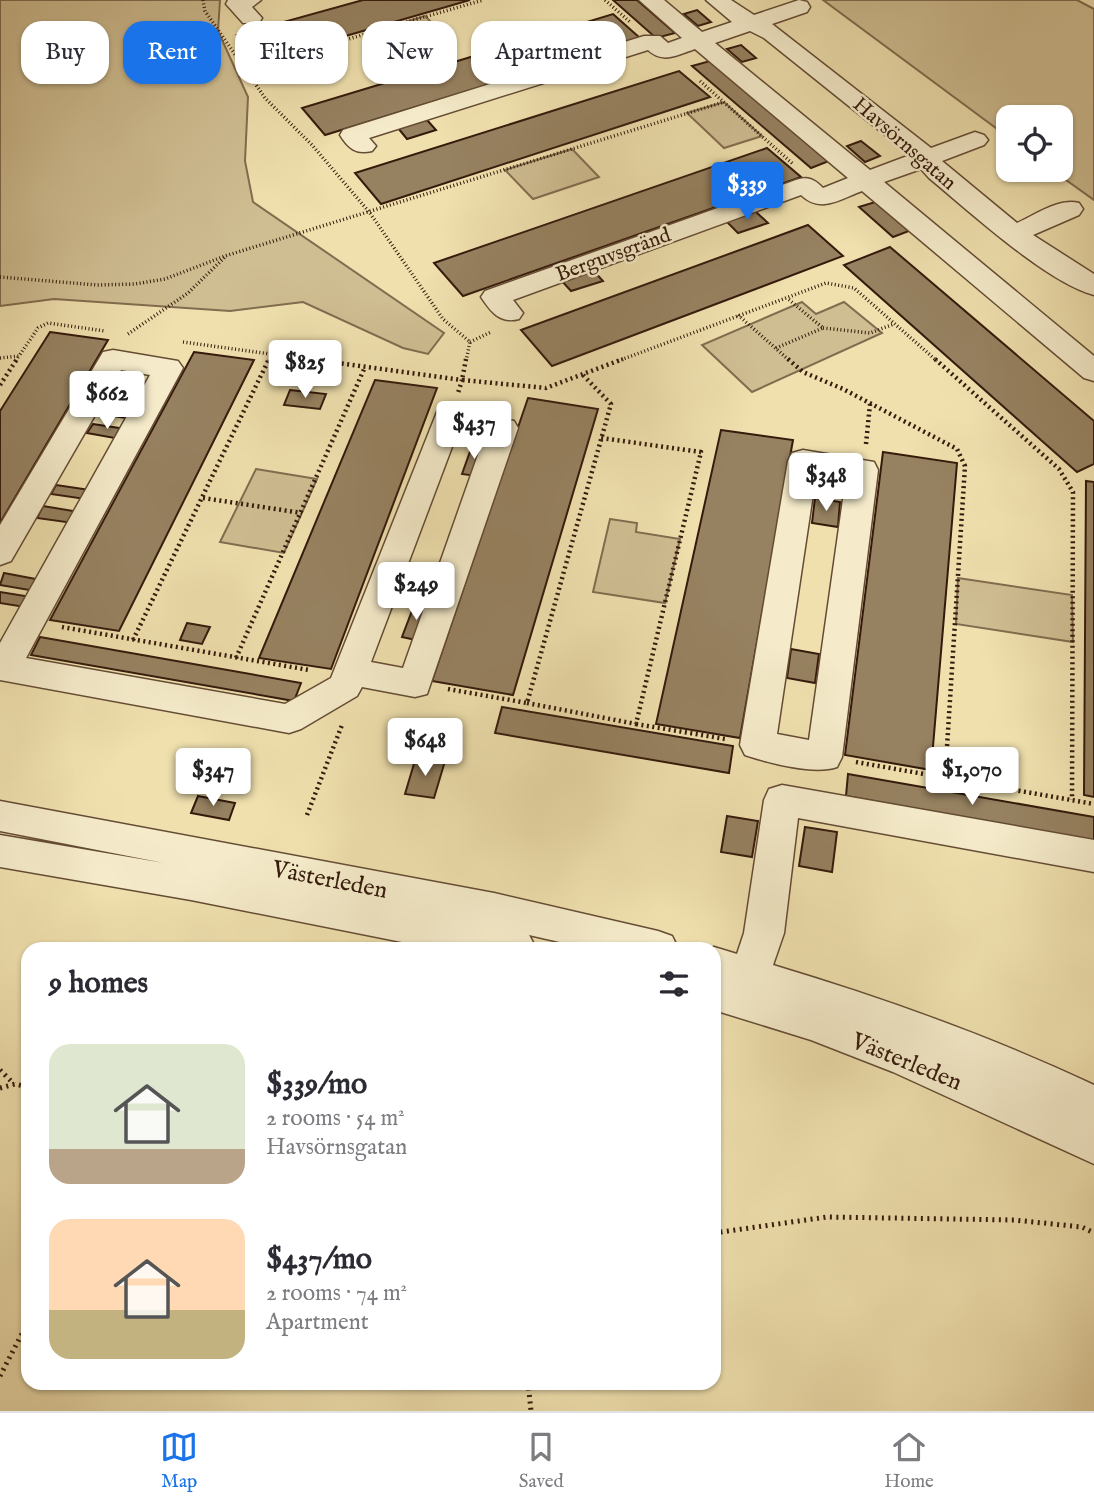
<!DOCTYPE html>
<meta charset="utf-8">
<style>
body{margin:0;font-family:"IM FELL English",serif;background:#f2f2f3;color:#2b2b33;height:100vh;display:flex;flex-direction:column;font-size:26px;white-space:nowrap}
*{box-sizing:border-box;margin:0}
p{font-size:23px;color:#7c7c81}
.icon{flex:none;width:38px;height:38px;fill:none;stroke:currentColor;stroke-width:2;stroke-linecap:round;stroke-linejoin:round}
.map{position:relative;flex:1;overflow:hidden}
.panel{position:absolute;left:21px;top:942px;width:700px;height:448px;display:flex;flex-direction:column;background:#fff;border-radius:21px;box-shadow:0 2px 5px #0004}
.panel>*{flex:none}
.hud{position:absolute;left:21px;top:21px;width:700px;height:63px;display:flex;gap:14px}
.buttons{position:absolute;left:996px;top:105px;display:grid;gap:14px}
.buttons a{display:grid;place-items:center;width:77px;height:77px;border-radius:14px;background:#fff;box-shadow:0 2px 5px #0004;font-size:35px}
.price{position:absolute;translate:-50% -60px;padding:0 16px;border-radius:7px;background:#fff;color:#222;font-size:23px;line-height:46px;filter:drop-shadow(0 2px 4px #0008)}
.price::after{content:'';position:absolute;left:50%;top:42px;width:21px;height:16px;margin-left:-10px;background:inherit;clip-path:polygon(0 0,100% 0,50% 100%)}
.price.current{background:#1a73e8;color:#fff}
ul{padding:0;list-style:none}
li{display:flex;align-items:center;gap:21px;height:175px;padding:0 28px}
li span{display:grid;place-items:center;flex:none;width:196px;height:140px;border-radius:21px;color:#555}
li>.icon{margin-inline-start:auto}
span .icon{width:84px;height:84px;fill:#fffc;stroke-width:1}
li b{font-size:30px}
h2{display:flex;justify-content:space-between;align-items:center;height:84px;padding:0 28px;font-size:30px}
.tag{padding:0 24px;border-radius:21px;background:#fff;box-shadow:0 2px 5px #0004;font-size:24px;line-height:63px}
.tag.current{background:#1a73e8;color:#fff}
.menu{display:flex;justify-content:space-around;align-items:center;height:98px;border-top:2px solid #e1e1e2;background:#fff;font-size:19px;color:#7c7c81}
.menu a{display:grid;justify-items:center;gap:4px}
.menu .current{color:#1a73e8}
.map>svg:first-child{display:block}
</style>
<div class="map">
<svg width="1094" height="1411" viewBox="0 0 1094 1411">
<rect width="100%" height="100%" fill="#efe0ae"/>
<filter id="stains"><feTurbulence type="fractalNoise" baseFrequency=".00286" numOctaves="4"/><feColorMatrix values="0 0 0 0 .2 0 0 0 0 .09 0 0 0 0 .02 0 0 0 .5 -.17"/></filter>
<radialGradient id="worn" r=".72"><stop offset=".6" stop-color="#630" stop-opacity="0"/><stop offset="1" stop-color="#630" stop-opacity=".3"/></radialGradient>
<!-- green -->
<g fill="#cfbe92" stroke="#826c4f" stroke-width="2">
<polygon points="0,0 220,0 218,31 248,97 245,161 253,202 444,333 428,354 403,348 303,302 230,311 54,299 0,306"/>
<polygon points="823,0 1077,0 1094,9 1094,200 1052,170 1060,170 1060,117 1008,117 1008,137"/>
<polygon points="425,16 453,44 393,62 366,34"/>
<polygon points="724,102 762,136 724,148 687,113"/>
<polygon points="572,149 599,177 533,199 505,170"/>
<polygon points="802,302 816,314 844,302 882,333 752,392 702,345"/>
<polygon points="256,469 317,479 284,553 220,542"/>
<polygon points="610,519 637,523 636,532 680,539 665,603 593,592"/>
<polygon points="958,578 1072,595 1073,642 956,624"/>
</g>
<!-- building -->
<g fill="#968160" stroke="#351a0c" stroke-width="2">
<polygon points="470,0 259,61 237,35 363,0"/>
<polygon points="613,0 637,0 675,33 656,38"/>
<polygon points="697,10 711,22 698,26 684,14"/>
<polygon points="613,14 640,38 325,135 302,108"/>
<polygon points="741,45 756,58 742,62 727,49"/>
<polygon points="710,61 829,161 811,168 692,66"/>
<polygon points="602,65 612,74 584,82 575,72"/>
<polygon points="679,71 710,97 381,204 355,173"/>
<polygon points="427,120 436,130 407,139 398,128"/>
<polygon points="861,141 880,156 865,162 847,146"/>
<polygon points="767,148 801,177 463,296 434,263"/>
<polygon points="875,202 894,218 909,231 893,237 859,207"/>
<polygon points="755,211 768,223 738,233 726,221"/>
<polygon points="808,225 843,256 552,366 521,330"/>
<polygon points="890,247 1094,421 1094,464 1077,472 844,265"/>
<polygon points="591,268 603,281 571,291 560,279"/>
<polygon points="50,332 108,340 0,523 0,411"/>
<polygon points="194,352 254,360 119,631 50,620"/>
<polygon points="375,380 437,388 331,669 259,658"/>
<polygon points="290,390 326,394 320,409 284,405"/>
<polygon points="528,398 598,409 513,695 432,681"/>
<polygon points="104,404 138,409 133,419 98,414"/>
<polygon points="93,424 126,429 120,439 87,433"/>
<polygon points="721,430 793,440 740,738 656,724"/>
<polygon points="472,446 485,447 476,476 462,474"/>
<polygon points="883,452 957,463 931,770 845,755"/>
<polygon points="1086,481 1094,482 1094,797 1084,795"/>
<polygon points="56,485 90,490 85,499 51,494"/>
<polygon points="815,498 840,502 838,527 812,523"/>
<polygon points="43,506 79,512 73,523 37,518"/>
<polygon points="4,573 41,580 35,591 0,585"/>
<polygon points="0,592 31,597 25,607 0,603"/>
<polygon points="415,603 429,606 416,640 402,637"/>
<polygon points="187,623 210,627 202,644 180,640"/>
<polygon points="40,637 301,683 294,701 31,655"/>
<polygon points="791,649 819,654 815,683 787,678"/>
<polygon points="502,707 733,746 729,773 495,733"/>
<polygon points="416,757 445,761 434,798 405,794"/>
<polygon points="848,774 1094,817 1094,841 846,796"/>
<polygon points="198,796 235,803 229,820 191,813"/>
<polygon points="727,816 758,821 752,857 721,852"/>
<polygon points="805,827 837,832 832,872 799,866"/>
</g>
<g fill="none" stroke-linecap="round" stroke-linejoin="round">
<!-- minor casing -->
<g stroke="#644c34" stroke-width="3">
<g id="minor">
<polygon points="228,0 261,0 252,7 262,18 259,23 243,23 226,4"/>
<path d="M639,0H664L702,32L732,22L706,0H731L754,15L799,0L807,2L810,7L807,12L772,24L931,148L975,132L984,135L988,140L984,145L942,161L1017,223C1035,215 1059,198 1079,203L1083,209L1079,215L1033,235L1094,274V295C1046,282 969,211 929,178L921,169L884,182L1094,356V381L1084,378L862,191C840,199 821,214 801,195L513,300L523,313L519,319C500,324 491,312 481,297L485,291L796,180C808,176 814,179 823,188L848,178L695,49C677,55 663,64 648,50L369,138L376,146L372,151C356,155 348,148 340,135L343,130L644,36H660L668,43L682,38ZM750,31L764,38L910,155L870,170L715,43Z"/>
<path d="M113,350L178,361L183,368L26,658L285,704L331,678L437,412L448,409L514,421L518,428L427,694L415,697L362,687L357,696L301,729L289,733L0,680V643L150,375L121,370L11,561L0,565V525L103,352ZM458,431L485,435L403,668L371,662Z"/>
<path d="M803,450L874,462L878,470L842,757L837,767C814,775 769,763 745,755L740,745L788,461L792,453ZM816,474L846,478L809,740L777,734Z"/>
<path d="M782,785L1094,840V872L798,818L784,933L773,965C883,998 990,1036 1094,1085V1164L893,1072L811,1040L714,1010V948H711L714,947L737,954L744,933L764,800L769,789Z"/>
<polygon points="0,801 494,893 658,931 672,936 678,948 586,948 529,935 536,948 432,948 191,900 0,867 0,835 164,863 0,831"/>
</g>
</g>
<!-- path-far2 -->
<g stroke="#351a0c" stroke-width="3.5" stroke-dasharray="1 2.5" stroke-linecap="butt">
<polyline points="203,0 205,11 265,98 312,145 370,213 443,319 470,342 466,361"/>
<polyline points="605,0 630,22"/>
<polyline points="245,69 483,0"/>
<polyline points="700,81 793,164"/>
<polyline points="0,277 97,285 135,284 165,279 225,256 724,102"/>
<polyline points="738,315 790,361"/>
<polyline points="823,328 870,333 894,324"/>
<polyline points="128,334 188,293 225,257"/>
<polyline points="183,342 321,361"/>
<polyline points="470,342 491,332"/>
<polyline points="776,348 823,328 787,298"/>
<polyline points="0,358 19,356 38,328 48,323 105,331"/>
<polyline points="16,361 18,357"/>
<polyline points="269,361 271,356"/>
<polyline points="618,361 826,283 854,288 937,361"/>
</g>
<!-- path-far1 -->
<g stroke="#351a0c" stroke-width="4.5" stroke-dasharray="2 3.5" stroke-linecap="butt">
<polyline points="309,359 462,380 458,393"/>
<polyline points="466,359 462,380 546,388 623,359"/>
<polyline points="788,359 803,372 843,389 957,449 965,466 945,778"/>
<polyline points="935,359 1059,469 1073,492 1072,800"/>
<polyline points="0,385 17,359"/>
<polyline points="866,444 870,404"/>
<polyline points="203,498 302,513"/>
<polyline points="62,627 309,670"/>
<polyline points="133,640 269,359"/>
<polyline points="236,658 365,367"/>
<polyline points="448,689 527,703 611,404 581,373"/>
<polyline points="527,703 636,724 701,452 601,438"/>
<polyline points="636,724 725,739"/>
<polyline points="856,762 1094,804"/>
<polyline points="307,815 342,725"/>
</g>
<!-- path -->
<g stroke="#351a0c" stroke-width="5" stroke-dasharray="2 4.5" stroke-linecap="butt">
<polyline points="0,1070 14,1084"/>
<polyline points="0,1088 15,1084 28,1087"/>
<polyline points="714,1233 827,1217 1014,1220 1082,1227 1094,1233"/>
<polyline points="0,1376 28,1322"/>
<polyline points="528,1382 531,1411"/>
</g>
<!-- minor -->
<use href="#minor" fill="#f5ebca" fill-rule="evenodd"/>
</g>
<g text-anchor="middle" stroke-width="5" stroke-linejoin="round" paint-order="stroke">
<!-- far-street labels -->
<g font-size="21" fill="#351a0c" stroke="#f5ebca">
<text transform="translate(905 143) rotate(41)" y="7">Havsörnsgatan</text>
<text transform="translate(613 254) rotate(-20)" y="7">Berguvsgränd</text>
</g>
<!-- street labels -->
<g font-size="24" fill="#351a0c" stroke="#f5ebca">
<text transform="translate(330 879) rotate(11)" y="8">Västerleden</text>
<text transform="translate(907 1061) rotate(22)" y="8">Västerleden</text>
</g>
</g>
<rect width="100%" height="100%" filter="url(#stains)"/>
<rect width="100%" height="100%" fill="url(#worn)"/>
</svg>
<div class="buttons">
<a><svg class="icon" aria-label="locate" viewBox="0 0 24 24"><circle cx="12" cy="12" r="6"/><path d="M12 2v4M12 18v4M2 12h4M18 12h4"/></svg></a>
</div>
<b class="price current" style="left:747px;top:222px">$339</b>
<b class="price" style="left:305px;top:400px">$825</b>
<b class="price" style="left:107px;top:431px">$662</b>
<b class="price" style="left:474px;top:461px">$437</b>
<b class="price" style="left:826px;top:513px">$348</b>
<b class="price" style="left:416px;top:622px">$249</b>
<b class="price" style="left:425px;top:778px">$648</b>
<b class="price" style="left:972px;top:807px">$1,070</b>
<b class="price" style="left:213px;top:808px">$347</b>
<div class="hud">
<a class="tag">Buy</a>
<a class="tag current">Rent</a>
<a class="tag">Filters</a>
<a class="tag">New</a>
<a class="tag">Apartment</a>
</div>
<section class="panel">
<h2>9 homes<svg class="icon" aria-label="filters" viewBox="0 0 24 24"><path d="M4 7h16M4 17h16"/><circle cx="9" cy="7" r="2"/><circle cx="15" cy="17" r="2"/></svg></h2>
<ul>
<li><span style="background:linear-gradient(#dfe7d0 75%,#b9a48a 0)"><svg class="icon" aria-label="home" viewBox="0 0 24 24"><path d="M3 11l9-7 9 7M6 9v11h12V9"/></svg></span><div><b>$339/mo</b><p>2 rooms · 54 m²</p><p>Havsörnsgatan</p></div></li>
<li><span style="background:linear-gradient(#ffd9b3 65%,#c2b280 0)"><svg class="icon" aria-label="home" viewBox="0 0 24 24"><path d="M3 11l9-7 9 7M6 9v11h12V9"/></svg></span><div><b>$437/mo</b><p>2 rooms · 74 m²</p><p>Apartment</p></div></li>
</ul>
</section>
</div>
<nav class="menu">
<a class="current"><svg class="icon" aria-label="map" viewBox="0 0 24 24"><path d="M3 6l6-2 6 2 6-2v14l-6 2-6-2-6 2zM9 4v14M15 6v14"/></svg>Map</a>
<a><svg class="icon" aria-label="saved" viewBox="0 0 24 24"><path d="M7 4h10v16l-5-4-5 4z"/></svg>Saved</a>
<a><svg class="icon" aria-label="home" viewBox="0 0 24 24"><path d="M3 11l9-7 9 7M6 9v11h12V9"/></svg>Home</a>
</nav>
